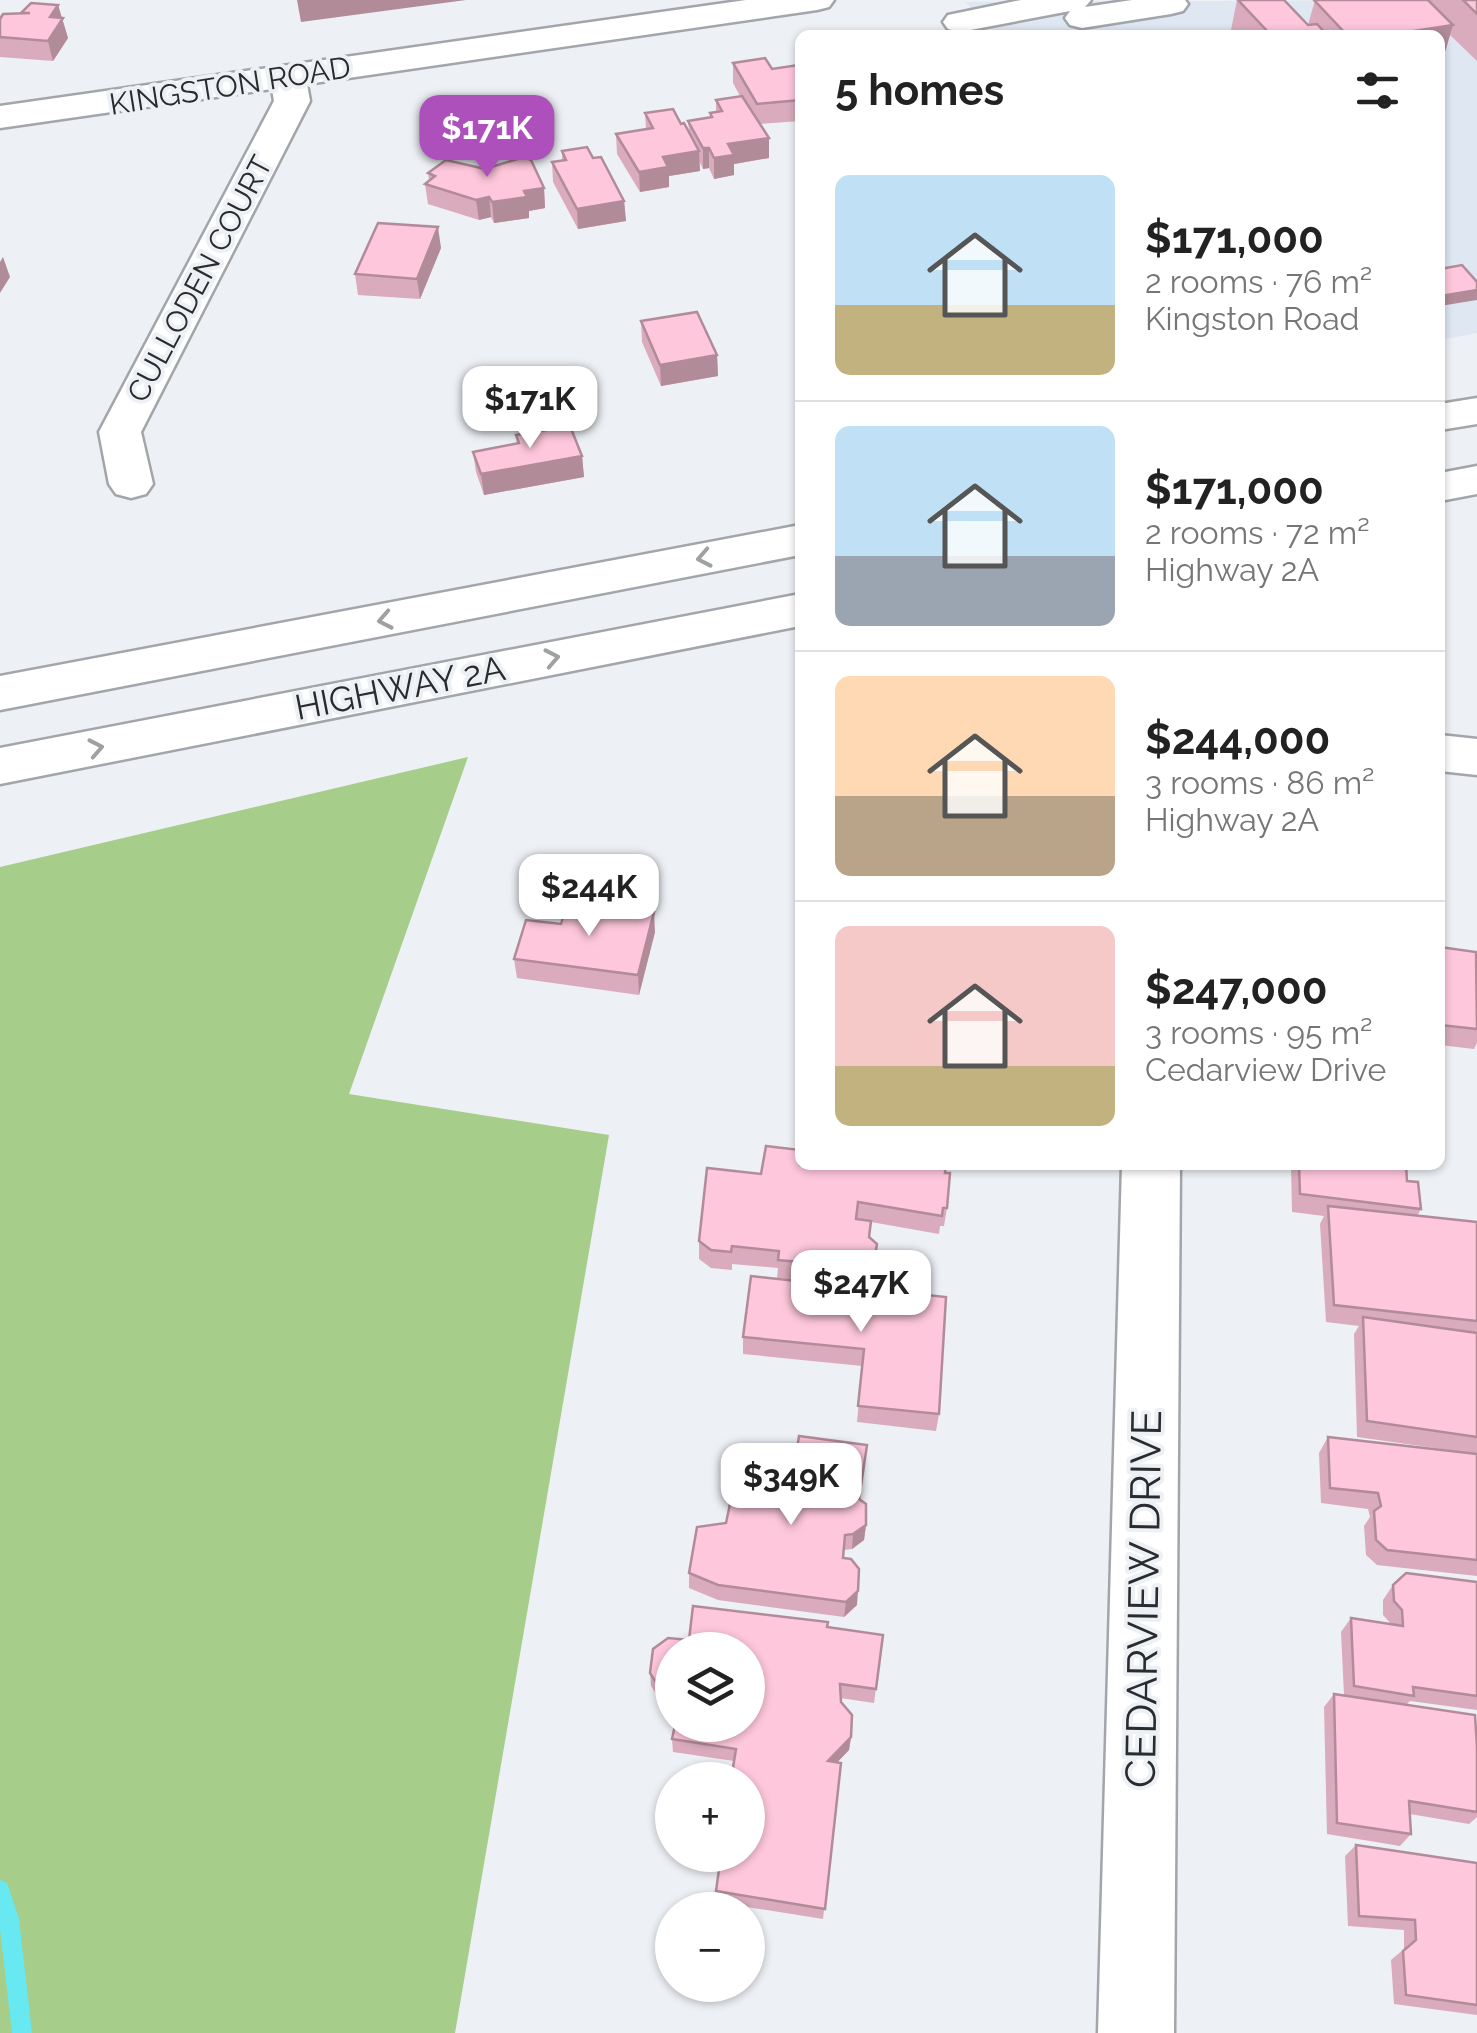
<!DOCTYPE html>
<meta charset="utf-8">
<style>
body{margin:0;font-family:Raleway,sans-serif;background:#f6f6f6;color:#222;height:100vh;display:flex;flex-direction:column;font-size:38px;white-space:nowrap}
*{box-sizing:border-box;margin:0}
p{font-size:32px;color:#767676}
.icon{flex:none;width:55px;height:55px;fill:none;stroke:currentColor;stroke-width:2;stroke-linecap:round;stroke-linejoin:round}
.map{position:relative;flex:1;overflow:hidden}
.details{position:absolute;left:795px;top:30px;width:650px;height:1140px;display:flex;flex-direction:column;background:#fff;border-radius:15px;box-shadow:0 2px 8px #0004}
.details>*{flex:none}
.tools{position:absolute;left:655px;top:1632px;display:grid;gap:20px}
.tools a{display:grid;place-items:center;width:110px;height:110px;border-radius:50%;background:#fff;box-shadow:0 2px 8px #0004;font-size:50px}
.price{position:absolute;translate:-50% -85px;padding:0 22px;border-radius:20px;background:#fff;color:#222;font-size:32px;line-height:65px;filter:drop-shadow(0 2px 5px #0008)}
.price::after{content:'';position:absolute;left:50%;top:60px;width:30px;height:22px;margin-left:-15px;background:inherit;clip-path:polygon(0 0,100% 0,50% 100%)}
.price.active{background:#ad50bb;color:#fff}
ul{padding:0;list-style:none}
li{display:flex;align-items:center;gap:30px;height:250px;padding:0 40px}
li+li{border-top:2px solid #e0e0e0}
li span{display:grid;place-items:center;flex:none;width:280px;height:200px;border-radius:15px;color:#555}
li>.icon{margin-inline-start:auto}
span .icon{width:120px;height:120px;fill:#fffc;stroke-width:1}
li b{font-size:42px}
h2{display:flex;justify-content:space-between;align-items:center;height:120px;padding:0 40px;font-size:42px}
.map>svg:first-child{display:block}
</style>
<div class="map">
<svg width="1477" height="2033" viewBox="0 0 1477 2033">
<rect width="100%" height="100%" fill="#edf0f5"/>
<!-- built -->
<polygon fill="#dfe7f3" points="1477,0 1477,333 1440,340 1440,35 997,35 965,2"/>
<!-- green -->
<polygon fill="#a7cd8a" points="468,757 349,1094 609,1135 455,2033 0,2033 0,867"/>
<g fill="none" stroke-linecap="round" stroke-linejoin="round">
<!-- stream -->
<polygon fill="#68e8f1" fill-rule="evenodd" points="0,1880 7,1883 19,1919 32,2033 12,2033 0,1929"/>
<!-- minor casing -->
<g stroke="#a2a5aa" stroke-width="5">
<g id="minor">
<polygon points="746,0 834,0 829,7 817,10 307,84 310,101 141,432 153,484 146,494 131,498 116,494 109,484 99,432 274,101 272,89 0,128 0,106"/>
<polygon points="1021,0 1091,0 1085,7 1132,0 1185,0 1188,4 1183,11 1171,14 1082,28 1070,25 1065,18 1070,11 960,32 948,29 943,22 948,15"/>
<polygon points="1440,735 1477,739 1477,775 1440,771"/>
<polygon points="1122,1165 1180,1165 1174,2033 1098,2033"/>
</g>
</g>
<!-- highway casing -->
<g stroke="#a2a5aa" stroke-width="5">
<g id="highway">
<polygon points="1477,398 1477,424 1440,430 1440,404"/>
<polygon points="1477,466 1477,494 1440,501 1440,473"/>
<polygon points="800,525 800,555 0,710 0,676"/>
<polygon points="800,594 800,626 0,784 0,748"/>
</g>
</g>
<!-- minor -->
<use href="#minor" fill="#fff" fill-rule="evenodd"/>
<!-- highway -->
<use href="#highway" fill="#fff" fill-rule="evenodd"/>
</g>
<!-- wall -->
<g fill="#daabbc">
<polygon points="1237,0 1284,0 1308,25 1315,0 1477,0 1477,61 1450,35 1442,62 1440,62 1440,35 1230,35"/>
<polygon points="58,5 68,38 53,61 0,57 0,19"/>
<polygon points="800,55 800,121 760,124 769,138 769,158 734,164 734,175 714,179 709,168 703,169 699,161 700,171 669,176 669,187 640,192 617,154 616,134 646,129 645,113 681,124 689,131 688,121 710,118 710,113 716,112 716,100 740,96 733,83 733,63 772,69 799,66"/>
<polygon points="562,151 593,158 624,201 626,221 578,229 553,182 552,162 562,160"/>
<polygon points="428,173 544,188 545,208 529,211 529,218 494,223 491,217 479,220 428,204 425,184 429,180"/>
<polygon points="441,248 420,299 358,295 355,274"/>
<polygon points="641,321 717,355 718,376 661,386 642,342"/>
<polygon points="516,435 582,456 584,477 484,495 476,472 473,452 517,444"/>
<polygon points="561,924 655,932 639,995 517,978 514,959"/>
<polygon points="1440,947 1477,964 1477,1043 1474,1049 1440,1045"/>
<polygon points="1291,1165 1406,1165 1407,1181 1421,1209 1417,1216 1477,1222 1477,1454 1357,1437 1354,1334 1359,1326 1326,1322 1320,1224 1324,1216 1292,1212"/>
<polygon points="945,1173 947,1208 944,1226 940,1226 939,1234 871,1222 869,1237 877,1244 872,1279 861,1286 841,1284 835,1276 821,1274 820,1282 777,1278 778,1268 732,1264 732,1270 711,1268 699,1259 699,1241 761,1174"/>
<polygon points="946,1297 939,1414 936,1431 857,1422 862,1366 743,1354 743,1337"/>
<polygon points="1328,1437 1477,1454 1477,1576 1377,1565 1366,1555 1364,1526 1370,1517 1368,1509 1321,1503 1319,1453"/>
<polygon points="860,1499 866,1525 864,1540 852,1549 844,1550 843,1558 857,1605 844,1617 718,1600 689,1588 689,1573 726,1523"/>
<polygon points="1477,1582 1477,1710 1410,1701 1406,1705 1477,1812 1477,1817 1469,1824 1410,1814 1411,1834 1400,1846 1327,1834 1324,1707 1334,1694 1344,1695 1341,1632 1351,1618 1392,1625 1383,1615 1383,1600 1393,1585"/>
<polygon points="693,1606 828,1622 827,1627 883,1635 874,1703 840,1698 841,1702 852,1715 851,1737 849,1750 837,1762 841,1763 823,1919 716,1902 716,1891 721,1855 748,1855 748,1780 731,1780 734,1761 673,1752 672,1739 675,1725 748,1725 748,1650 672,1650 672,1704 662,1703 651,1686 650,1673 653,1649 668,1638 689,1640"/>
<polygon points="1356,1845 1477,1863 1477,2015 1394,2004 1391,1960 1404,1949 1404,1930 1348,1926 1345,1856"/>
</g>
<!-- shaded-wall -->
<g fill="#b28b99">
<polygon points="297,0 466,0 301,22"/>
<polygon points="58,5 68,38 53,61 48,41 50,17"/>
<polygon points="1453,25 1442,62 1440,62 1440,35 1388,35"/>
<polygon points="769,138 769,158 734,164 734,175 714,179 714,158 728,144"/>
<polygon points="703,148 709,148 709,168 703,169"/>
<polygon points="699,151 700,171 669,176 669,187 640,192 639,172 663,157"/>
<polygon points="544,188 545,208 529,211 529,218 494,223 492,202 524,191"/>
<polygon points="489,197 491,217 479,220 476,200"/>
<polygon points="624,201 626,221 578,229 577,209"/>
<polygon points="438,227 441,248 420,299 417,279"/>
<polygon points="3,257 10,277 0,293 0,262"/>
<polygon points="1477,290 1477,300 1440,306 1441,296"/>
<polygon points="717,355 718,376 661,386 660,365"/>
<polygon points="582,456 584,477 484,495 481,474"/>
<polygon points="654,912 655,932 639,995 638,975"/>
<polygon points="874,1262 872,1279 861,1286 862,1269"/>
<polygon points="866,1525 864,1540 852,1549 853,1534"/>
<polygon points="858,1591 857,1605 844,1617 846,1602"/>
<polygon points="851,1737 849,1750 826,1774 828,1761"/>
</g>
<!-- building -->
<g fill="#fec7db" stroke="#b28b99" stroke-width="2.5">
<polygon points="1238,0 1284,0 1308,25 1317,24 1327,35 1271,35"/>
<polygon points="1314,0 1428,0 1453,25 1388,35 1347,35"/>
<polygon points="1463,0 1477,0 1477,14"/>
<polygon points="31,3 58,5 50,17 63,18 48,41 0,37 0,19 3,14 30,13 21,13"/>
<polygon points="765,58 772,69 799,65 800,100 757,104 733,63"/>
<polygon points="742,96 769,138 728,144 734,155 714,158 709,148 703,148 688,121 712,117 710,113 722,111 716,100"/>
<polygon points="673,109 681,124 684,123 699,151 663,157 668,167 639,172 616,134 653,128 645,113"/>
<polygon points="587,147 593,158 601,157 624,201 577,209 552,162 566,160 562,151"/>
<polygon points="524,157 531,160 544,188 524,191 527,197 492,202 489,197 476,200 425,184 435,176 428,173 446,160 485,169"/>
<polygon points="378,223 438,227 417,279 355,274"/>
<polygon points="1462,265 1477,282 1477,290 1441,296 1440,269"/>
<polygon points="697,312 717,355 660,365 641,321"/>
<polygon points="570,426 582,456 481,474 473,452 519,443 516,435"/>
<polygon points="568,901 654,912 638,975 514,959 526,920 561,924"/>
<polygon points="1440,947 1476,952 1477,1029 1440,1025"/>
<polygon points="766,1146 800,1150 800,1165 946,1165 945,1173 950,1173 947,1208 943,1208 942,1216 858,1202 856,1219 871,1221 869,1237 877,1244 874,1262 862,1269 843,1267 836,1258 822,1257 821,1264 778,1260 779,1251 732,1246 731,1252 711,1250 699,1241 707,1168 761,1174"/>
<polygon points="1299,1165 1406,1165 1407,1181 1418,1182 1421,1209 1300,1194"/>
<polygon points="1328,1206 1477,1222 1477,1321 1334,1305"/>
<polygon points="751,1276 946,1297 939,1414 858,1406 864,1349 743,1337"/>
<polygon points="1363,1317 1477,1333 1477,1437 1367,1421"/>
<polygon points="799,1436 867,1445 859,1499 866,1504 866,1525 853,1534 845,1535 843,1558 851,1559 859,1569 858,1591 846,1602 718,1585 689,1573 697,1527 726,1523 735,1480 791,1486"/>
<polygon points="1328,1437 1477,1454 1477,1560 1387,1550 1376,1540 1374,1511 1381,1506 1378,1493 1330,1488"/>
<polygon points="1406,1573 1477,1582 1477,1696 1413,1687 1414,1696 1354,1686 1351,1618 1403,1626 1402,1610 1394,1601 1393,1585"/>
<polygon points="693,1606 828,1622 827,1627 883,1635 876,1689 840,1684 841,1702 852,1715 851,1737 828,1761 841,1763 825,1909 716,1891 721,1855 748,1855 748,1780 731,1780 736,1749 672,1739 675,1725 748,1725 748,1650 672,1650 672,1692 661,1690 650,1673 653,1649 668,1638 689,1640"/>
<polygon points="1334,1694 1475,1715 1477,1747 1477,1812 1409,1801 1411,1834 1337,1823"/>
<polygon points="1356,1845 1477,1863 1477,2005 1406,1995 1403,1951 1416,1940 1415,1920 1359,1916"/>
</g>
<!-- one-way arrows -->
<defs><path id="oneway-chevron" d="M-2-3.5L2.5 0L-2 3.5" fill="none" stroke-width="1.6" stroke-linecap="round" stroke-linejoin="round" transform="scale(2.5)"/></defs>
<g stroke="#9fa0a0">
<use href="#oneway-chevron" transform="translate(704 558) rotate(169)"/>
<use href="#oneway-chevron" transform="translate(385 620) rotate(169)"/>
<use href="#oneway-chevron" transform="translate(552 658) rotate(-11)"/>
<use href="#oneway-chevron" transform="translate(96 748) rotate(-11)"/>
</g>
<g text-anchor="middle" stroke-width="8" stroke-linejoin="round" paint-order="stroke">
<!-- far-street labels -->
<g font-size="30" fill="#2a2b2d" stroke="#edf0f5">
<text transform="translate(230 86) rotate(-9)" y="10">KINGSTON ROAD</text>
<text transform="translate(200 279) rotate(-62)" y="10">CULLODEN COURT</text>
</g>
<!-- street labels -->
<g font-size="35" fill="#2a2b2d" stroke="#edf0f5">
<text transform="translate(400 688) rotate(-11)" y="12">HIGHWAY 2A</text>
</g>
<!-- near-street labels -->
<g font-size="42" fill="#2a2b2d" stroke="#edf0f5">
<text transform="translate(1143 1599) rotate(-89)" y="15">CEDARVIEW DRIVE</text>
</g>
</g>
</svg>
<div class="tools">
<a><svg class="icon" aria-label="layers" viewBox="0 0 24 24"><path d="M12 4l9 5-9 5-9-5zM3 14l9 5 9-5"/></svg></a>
<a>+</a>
<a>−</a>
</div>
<b class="price active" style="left:487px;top:180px">$171K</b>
<b class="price" style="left:530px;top:451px">$171K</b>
<b class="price" style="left:589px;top:939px">$244K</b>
<b class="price" style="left:861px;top:1335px">$247K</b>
<b class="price" style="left:791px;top:1528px">$349K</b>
<section class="details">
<h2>5 homes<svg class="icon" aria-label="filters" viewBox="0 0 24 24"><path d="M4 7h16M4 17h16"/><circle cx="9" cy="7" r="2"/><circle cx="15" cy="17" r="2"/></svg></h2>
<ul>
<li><span style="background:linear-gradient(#bfe0f5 65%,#c2b280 0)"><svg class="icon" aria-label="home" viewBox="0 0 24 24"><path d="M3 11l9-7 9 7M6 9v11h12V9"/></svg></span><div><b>$171,000</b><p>2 rooms · 76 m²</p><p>Kingston Road</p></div></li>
<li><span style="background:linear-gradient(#bfe0f5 65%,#9aa5b1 0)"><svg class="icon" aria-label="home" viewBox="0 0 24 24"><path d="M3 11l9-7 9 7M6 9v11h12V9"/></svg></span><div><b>$171,000</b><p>2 rooms · 72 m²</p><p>Highway 2A</p></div></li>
<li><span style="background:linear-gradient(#ffd9b3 60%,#b9a48a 0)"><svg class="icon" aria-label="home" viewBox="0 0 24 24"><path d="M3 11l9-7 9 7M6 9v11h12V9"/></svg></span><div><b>$244,000</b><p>3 rooms · 86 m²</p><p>Highway 2A</p></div></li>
<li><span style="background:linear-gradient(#f6c9c9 70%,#c2b280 0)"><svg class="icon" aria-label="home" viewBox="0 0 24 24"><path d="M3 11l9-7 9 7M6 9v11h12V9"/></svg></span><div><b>$247,000</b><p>3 rooms · 95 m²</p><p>Cedarview Drive</p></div></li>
</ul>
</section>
</div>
